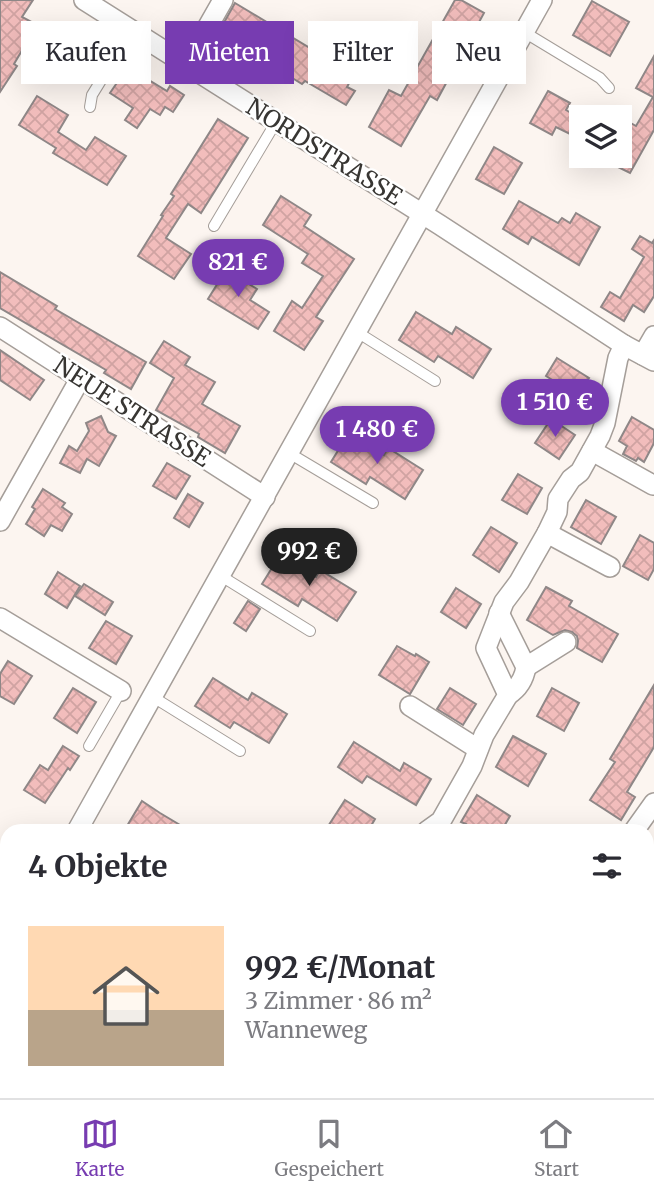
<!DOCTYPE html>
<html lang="de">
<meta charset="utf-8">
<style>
body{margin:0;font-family:Merriweather,serif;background:#f7f7f7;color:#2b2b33;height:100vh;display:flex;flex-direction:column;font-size:26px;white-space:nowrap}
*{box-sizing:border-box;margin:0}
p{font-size:23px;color:#7c7c81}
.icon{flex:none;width:38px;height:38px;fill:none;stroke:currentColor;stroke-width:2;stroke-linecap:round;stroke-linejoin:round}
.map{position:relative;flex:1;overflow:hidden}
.details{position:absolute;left:0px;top:824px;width:654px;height:275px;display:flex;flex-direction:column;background:#fff;border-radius:21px 21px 0 0;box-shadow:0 7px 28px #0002}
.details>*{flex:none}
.banner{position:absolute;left:21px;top:21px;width:612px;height:63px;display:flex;gap:14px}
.fabs{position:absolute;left:569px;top:105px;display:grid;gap:14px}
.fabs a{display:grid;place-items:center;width:63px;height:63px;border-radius:0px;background:#fff;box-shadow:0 7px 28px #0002;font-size:35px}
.price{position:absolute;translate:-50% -60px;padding:0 16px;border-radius:24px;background:#773cb1;color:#fff;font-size:23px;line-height:46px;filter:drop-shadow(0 2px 4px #0008)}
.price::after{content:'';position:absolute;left:50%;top:42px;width:21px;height:16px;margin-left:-10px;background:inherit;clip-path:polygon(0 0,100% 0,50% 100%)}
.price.current{background:#222;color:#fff}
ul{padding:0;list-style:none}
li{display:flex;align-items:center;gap:21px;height:175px;padding:0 28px}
li span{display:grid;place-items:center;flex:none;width:196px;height:140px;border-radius:0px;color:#555}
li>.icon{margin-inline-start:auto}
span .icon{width:84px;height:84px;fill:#fffc;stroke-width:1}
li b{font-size:30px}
h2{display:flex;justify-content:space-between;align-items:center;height:84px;padding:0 28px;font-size:30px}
.tag{padding:0 24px;border-radius:0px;background:#fff;box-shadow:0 7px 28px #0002;font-size:24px;line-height:63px}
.tag.current{background:#773cb1;color:#fff}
.menu{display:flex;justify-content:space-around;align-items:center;height:98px;border-top:2px solid #e1e1e2;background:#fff;font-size:19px;color:#7c7c81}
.menu a{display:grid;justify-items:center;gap:4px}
.menu .current{color:#773cb1}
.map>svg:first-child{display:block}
</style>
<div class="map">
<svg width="654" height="1098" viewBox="0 0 654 1098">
<defs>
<pattern id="park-crowns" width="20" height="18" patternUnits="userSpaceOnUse" patternTransform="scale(1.75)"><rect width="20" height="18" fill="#daf1cb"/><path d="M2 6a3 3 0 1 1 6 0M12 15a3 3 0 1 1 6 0" fill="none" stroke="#bccfaf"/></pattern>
<pattern id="building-cross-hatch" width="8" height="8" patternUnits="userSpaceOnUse" patternTransform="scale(1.75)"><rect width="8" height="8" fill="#f2bdbc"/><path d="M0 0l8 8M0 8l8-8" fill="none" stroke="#d0a3a2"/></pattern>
</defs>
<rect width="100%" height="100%" fill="#fcf5f0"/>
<!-- education -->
<polygon fill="#f3e8fc" points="7,1012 7,1092 387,1092 396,1098 0,1098 0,1025"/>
<!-- park -->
<polygon fill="url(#park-crowns)" points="387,1092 583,1092 594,1098 396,1098"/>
<!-- building -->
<g fill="url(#building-cross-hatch)" stroke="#8f8787" stroke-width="2">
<polygon points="0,0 33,0 22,17 37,25 14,64 17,66 0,92"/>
<polygon points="455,0 461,0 484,13 437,100 430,96 401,146 369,127 389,90 401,96"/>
<polygon points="592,1 629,22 610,56 573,35"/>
<polygon points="235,3 320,54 321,52 355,72 347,87 355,91 346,105 305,81 302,84 281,71 275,80 253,67 256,63 227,46 229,42 217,35"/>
<polygon points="74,33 100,50 83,77 57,61"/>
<polygon points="654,56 654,130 630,173 614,165 620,156 620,117 636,126 653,97 636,88"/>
<polygon points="123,74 134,81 139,74 167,91 170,86 184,95 173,112 165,107 160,115 150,109 137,128 125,120 133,108 110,93"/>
<polygon points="548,91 570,103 566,110 581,119 581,123 574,136 556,127 552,135 530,123"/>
<polygon points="37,96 68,115 58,132 86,150 95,137 126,156 107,185 53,153 56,148 19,125"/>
<polygon points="218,119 248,138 201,213 188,204 166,238 191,254 174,279 138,256 163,216 161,215 174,196 171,194"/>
<polygon points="494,147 522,163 504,194 476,179"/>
<polygon points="281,196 311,215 304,226 354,259 316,317 323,321 304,350 274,331 292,301 302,308 323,276 302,263 308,254 263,225"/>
<polygon points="519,201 558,223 562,218 570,223 576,213 600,227 579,265 532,237 528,244 503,229"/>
<polygon points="640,236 652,243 654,240 654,296 644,312 633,305 624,321 601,307 610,292 620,298 644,257 632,249"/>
<polygon points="226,270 257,289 250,300 269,312 258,329 208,299"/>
<polygon points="0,272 57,306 55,309 146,362 131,389 104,373 106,370 0,308"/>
<polygon points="416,312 452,334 456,327 491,349 473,378 438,356 434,362 399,340"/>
<polygon points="164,341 190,357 185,365 215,382 202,404 240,426 225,453 198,437 199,434 156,410 174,378 150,363"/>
<polygon points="0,350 44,380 30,400 0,380"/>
<polygon points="557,358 589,378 586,382 594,386 585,401 577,396 571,406 548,391 554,381 546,376"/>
<polygon points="101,416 108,432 116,436 99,466 87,459 80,473 60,463 69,446 77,451 89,431 86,423"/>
<polygon points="632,417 654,430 654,443 644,462 638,458 636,461 623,454 627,446 619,441"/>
<polygon points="551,419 575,435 559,459 535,443"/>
<polygon points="349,433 384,455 388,448 423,470 405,499 370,477 366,484 331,462"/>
<polygon points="167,463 190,476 176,499 153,486"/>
<polygon points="518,474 542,488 527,514 502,500"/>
<polygon points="43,489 65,503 62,507 72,514 62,531 51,525 44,536 26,524 35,509 32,507"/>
<polygon points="188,494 203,503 189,527 174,518"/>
<polygon points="586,500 616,517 601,544 571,527"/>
<polygon points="491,527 517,543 499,572 473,555"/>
<polygon points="640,535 654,543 654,569 648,580 623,566"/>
<polygon points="280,555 316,577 320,570 356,592 337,621 302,599 298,606 262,584"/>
<polygon points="58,572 80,586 67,608 45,594"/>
<polygon points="84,584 113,602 105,615 75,596"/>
<polygon points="546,587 572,601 569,606 618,634 602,662 577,648 578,641 577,636 572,632 565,630 553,635 527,620"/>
<polygon points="456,588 481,604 466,628 441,612"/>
<polygon points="248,601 260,609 246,631 234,623"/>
<polygon points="106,621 132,636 116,664 89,648"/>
<polygon points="397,646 415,656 416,654 429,662 410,694 379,675"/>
<polygon points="8,661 32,676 14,704 0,696 0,674"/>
<polygon points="213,678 248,700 252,693 287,714 269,743 234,722 230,728 195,706"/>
<polygon points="654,685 654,747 627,792 635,797 621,820 590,800 615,762 610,759"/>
<polygon points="73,688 96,702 77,733 54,718"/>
<polygon points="450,688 476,704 463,725 437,709"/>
<polygon points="552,688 579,703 564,731 537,716"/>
<polygon points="513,736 546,754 528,786 496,767"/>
<polygon points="354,742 400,771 404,763 431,779 416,805 367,776 362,783 338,767"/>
<polygon points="63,746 79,756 70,770 68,768 45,803 24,790 40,765 48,770"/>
<polygon points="477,795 510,816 503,828 498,825 494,831 462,831 466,824 461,822"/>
<polygon points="345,800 375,819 368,831 325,831"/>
<polygon points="142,801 160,813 190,831 124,831"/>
</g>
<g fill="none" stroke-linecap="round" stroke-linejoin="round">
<!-- lane casing -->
<g stroke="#a59e99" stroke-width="12">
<g id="lane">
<polyline points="524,32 600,78 609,88"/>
<polyline points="90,107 92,95 132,30"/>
<polyline points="214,226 276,122"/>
<polyline points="357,332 435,381"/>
<polyline points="289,453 373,503"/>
<polyline points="221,576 310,631"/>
<polyline points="153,697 240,751"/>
<polyline points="89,746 121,691"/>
</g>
</g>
<!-- street casing -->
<g stroke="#a59e99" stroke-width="22">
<g id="street">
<polyline points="84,0 440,225 624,345 654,361"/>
<polyline points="186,65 223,0"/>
<polyline points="0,327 265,497"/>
<polyline points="643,355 654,336"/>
<polyline points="592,451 653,485"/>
<polyline points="0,521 80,379"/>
<polyline points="547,533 610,567"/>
<path d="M499,613L526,667C524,679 519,688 508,695"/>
<polyline points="0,618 121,691"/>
<polyline points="526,667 566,642"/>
<polyline points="410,706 478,749"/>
<polyline points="77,831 542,0"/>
<polyline points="427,831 441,821 472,766 484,735 508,695 486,648 504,602 519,582 547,533 557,512 558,499 571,479 580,472 600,436 605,423 618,358 624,345"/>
<polyline points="634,831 654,803"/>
<polyline points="0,970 7,957"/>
<polyline points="648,991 654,998"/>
</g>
</g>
<!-- path -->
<polyline stroke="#a49f9b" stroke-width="3.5" stroke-dasharray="2 5" stroke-linecap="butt" points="558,1092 565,1098"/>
<!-- lane -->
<use href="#lane" stroke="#fff" stroke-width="10"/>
<!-- street -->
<use href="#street" stroke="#fff" stroke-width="19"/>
</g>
<g text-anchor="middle" stroke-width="5" stroke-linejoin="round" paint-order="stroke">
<!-- street labels -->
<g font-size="24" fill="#383633" stroke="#fff">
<text transform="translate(324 152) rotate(32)" y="8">NORDSTRASSE</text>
<text transform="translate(132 412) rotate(33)" y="8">NEUE STRASSE</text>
</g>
</g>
</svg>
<div class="fabs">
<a><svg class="icon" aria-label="layers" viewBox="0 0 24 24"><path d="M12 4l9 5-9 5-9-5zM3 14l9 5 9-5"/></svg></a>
</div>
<b class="price" style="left:238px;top:299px">821 €</b>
<b class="price" style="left:555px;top:439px">1 510 €</b>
<b class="price" style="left:377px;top:466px">1 480 €</b>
<b class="price current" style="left:309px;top:588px">992 €</b>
<div class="banner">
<a class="tag">Kaufen</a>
<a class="tag current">Mieten</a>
<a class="tag">Filter</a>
<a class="tag">Neu</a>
</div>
<section class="details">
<h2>4 Objekte<svg class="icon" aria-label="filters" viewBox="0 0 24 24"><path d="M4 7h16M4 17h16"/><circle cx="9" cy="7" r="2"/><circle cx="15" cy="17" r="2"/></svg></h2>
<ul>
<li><span style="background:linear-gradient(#ffd9b3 60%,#b9a48a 0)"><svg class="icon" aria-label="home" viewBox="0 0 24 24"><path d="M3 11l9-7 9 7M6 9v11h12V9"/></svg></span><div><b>992 €/Monat</b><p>3 Zimmer · 86 m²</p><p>Wanneweg</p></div></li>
</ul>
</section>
</div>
<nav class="menu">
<a class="current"><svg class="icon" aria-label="map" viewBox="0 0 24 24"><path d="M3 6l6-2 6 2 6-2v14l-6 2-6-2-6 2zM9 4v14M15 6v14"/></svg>Karte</a>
<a><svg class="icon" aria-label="saved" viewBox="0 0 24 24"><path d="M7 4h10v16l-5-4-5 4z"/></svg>Gespeichert</a>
<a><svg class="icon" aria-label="home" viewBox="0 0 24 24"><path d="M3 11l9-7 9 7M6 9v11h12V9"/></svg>Start</a>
</nav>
